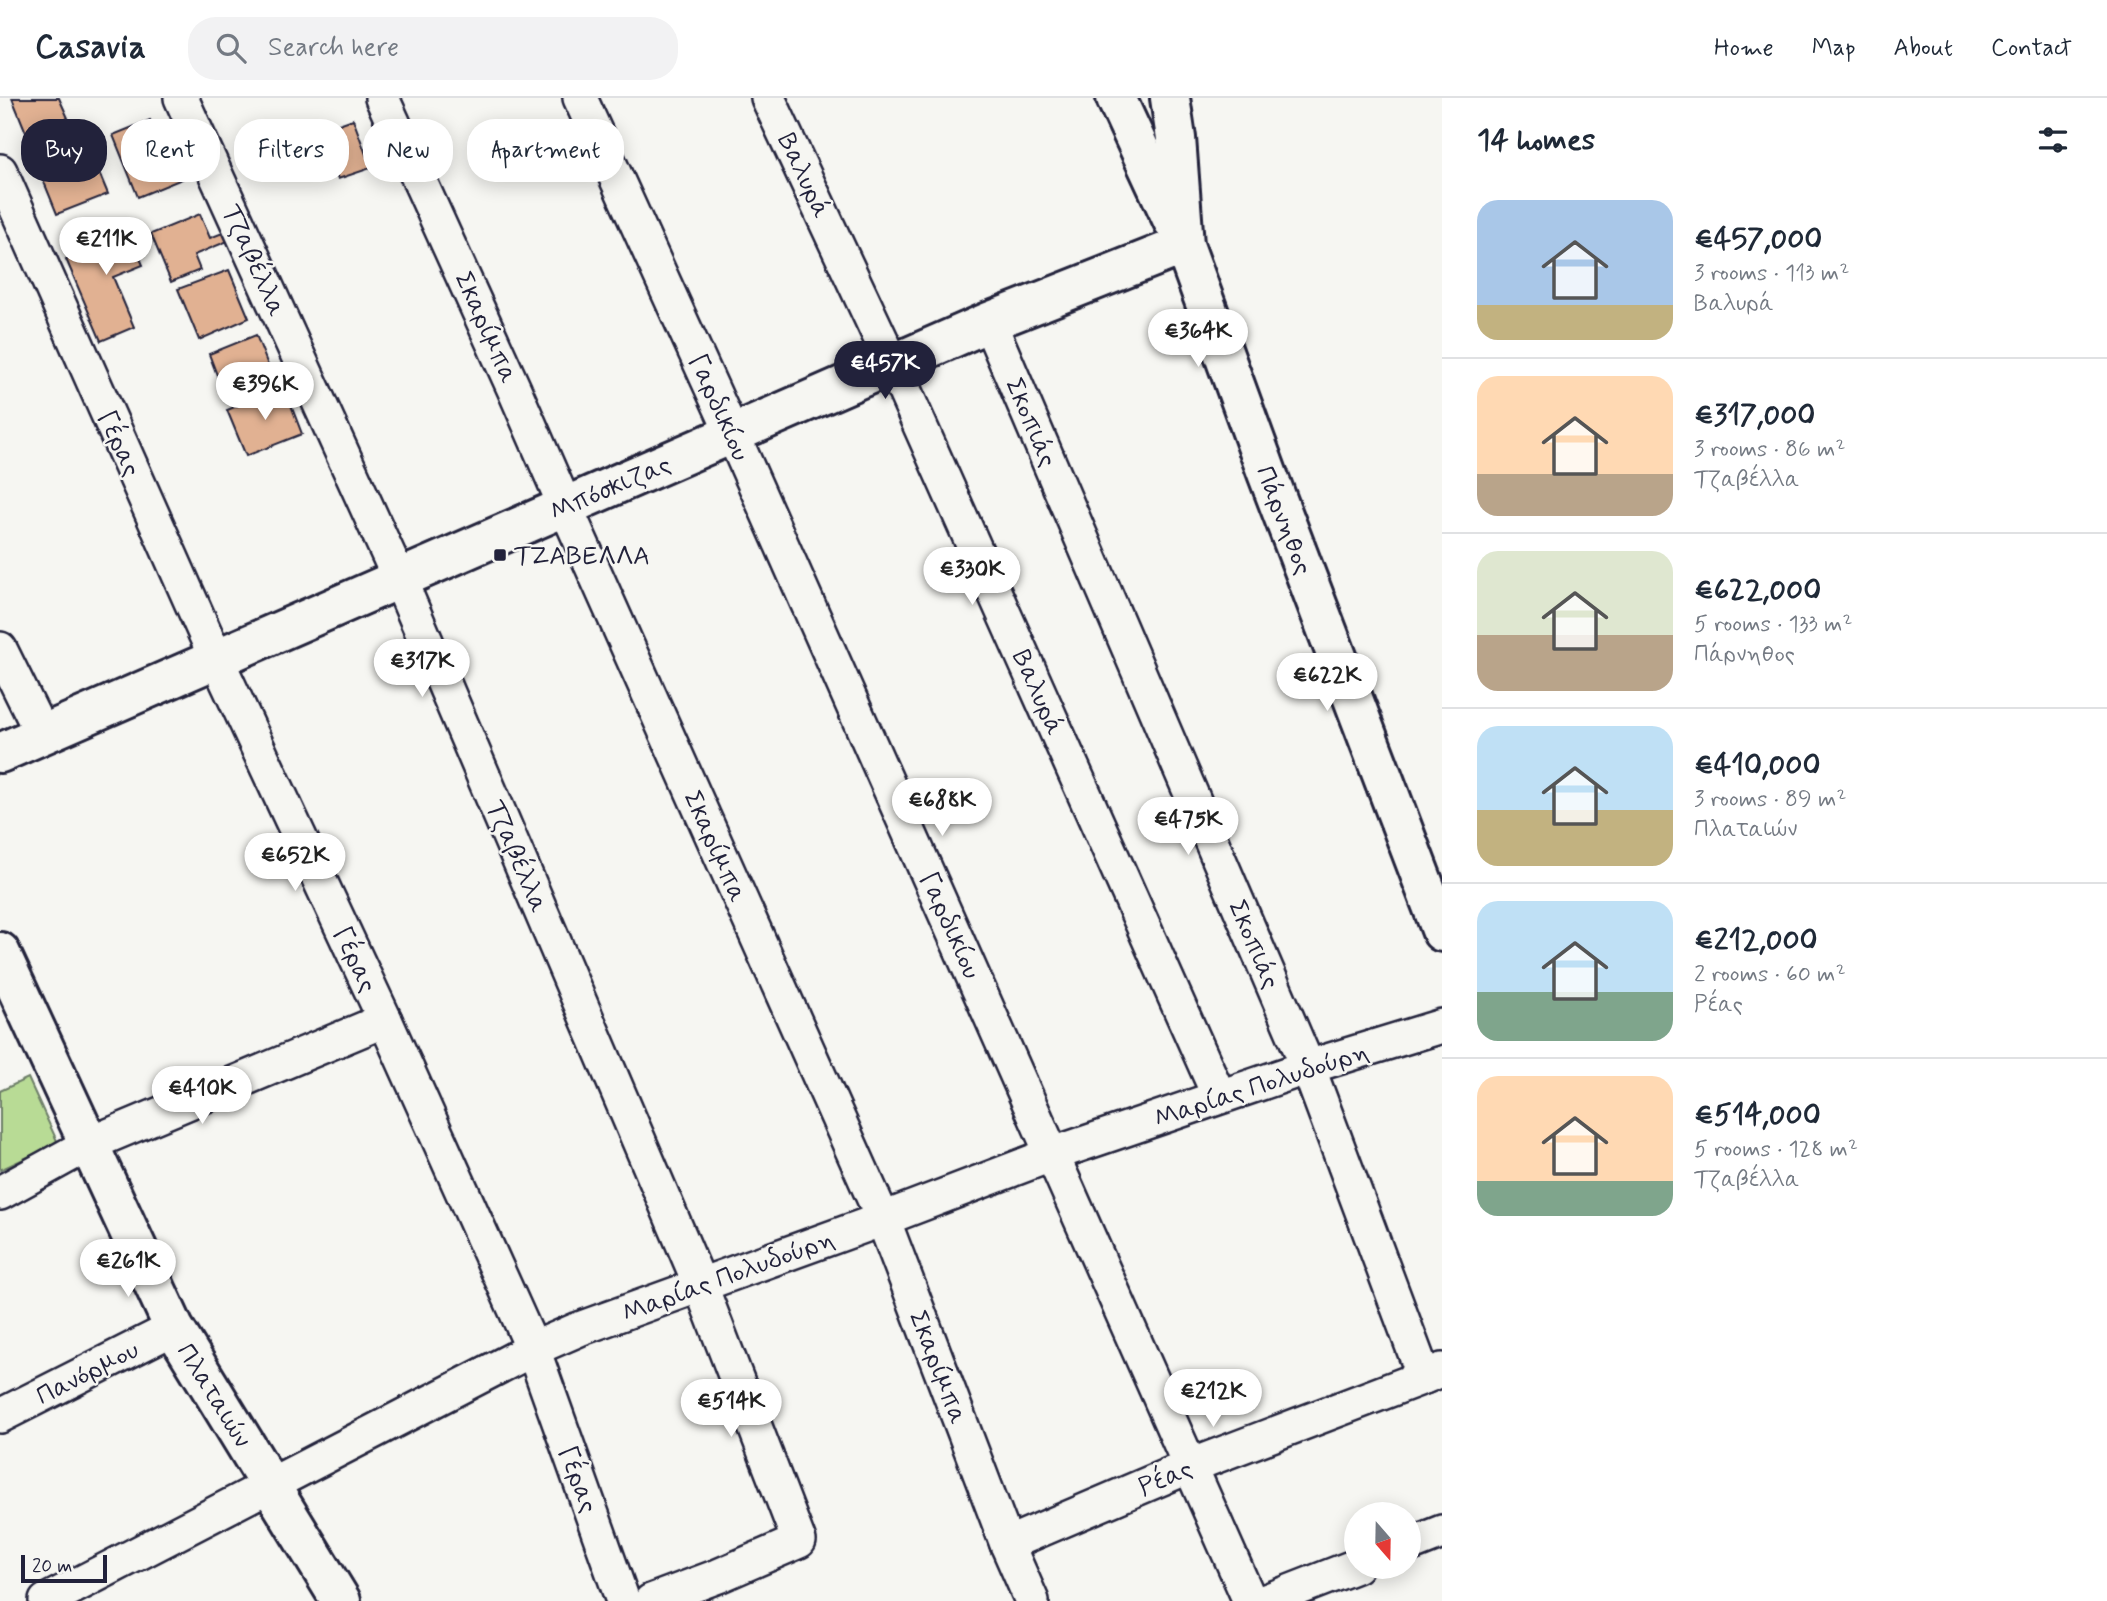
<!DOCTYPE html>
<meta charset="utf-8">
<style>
body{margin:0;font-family:Mynerve,sans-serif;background:#f2f2f3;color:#1f2937;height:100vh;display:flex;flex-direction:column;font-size:26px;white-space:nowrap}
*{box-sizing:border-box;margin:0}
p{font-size:23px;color:#747a83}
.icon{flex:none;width:38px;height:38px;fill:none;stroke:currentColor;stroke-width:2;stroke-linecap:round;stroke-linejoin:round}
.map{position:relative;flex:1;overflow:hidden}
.drawer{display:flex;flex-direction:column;background:#fff;width:665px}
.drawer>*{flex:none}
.banner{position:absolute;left:21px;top:21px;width:665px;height:63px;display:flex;gap:14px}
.needle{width:46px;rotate:160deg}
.controls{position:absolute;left:1344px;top:1404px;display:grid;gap:14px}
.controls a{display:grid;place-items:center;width:77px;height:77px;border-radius:50%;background:#fff;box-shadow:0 4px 18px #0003;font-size:35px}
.scale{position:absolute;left:21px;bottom:18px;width:86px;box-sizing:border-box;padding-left:7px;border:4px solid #22223b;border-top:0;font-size:19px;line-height:24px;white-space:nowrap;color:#22223b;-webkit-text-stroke:5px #f6f6f2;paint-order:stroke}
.price{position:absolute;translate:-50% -60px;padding:0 16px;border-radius:24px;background:#fff;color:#222;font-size:23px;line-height:46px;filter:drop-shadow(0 2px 4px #0008)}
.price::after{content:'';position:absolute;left:50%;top:42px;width:21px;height:16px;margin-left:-10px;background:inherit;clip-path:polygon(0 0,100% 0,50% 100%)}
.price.on{background:#22223b;color:#fff}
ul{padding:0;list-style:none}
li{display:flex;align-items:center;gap:21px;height:175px;padding:0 35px}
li+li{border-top:2px solid #e0e1e3}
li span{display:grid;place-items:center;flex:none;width:196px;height:140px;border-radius:21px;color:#555}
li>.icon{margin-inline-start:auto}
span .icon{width:84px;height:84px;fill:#fffc;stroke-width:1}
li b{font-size:30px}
h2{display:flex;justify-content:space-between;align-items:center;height:84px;padding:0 35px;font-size:30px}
.pill{padding:0 24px;border-radius:28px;background:#fff;box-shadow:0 4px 18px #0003;font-size:24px;line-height:63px}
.pill.on{background:#22223b;color:#fff}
header{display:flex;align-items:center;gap:42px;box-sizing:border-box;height:98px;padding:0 35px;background:#fff;border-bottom:2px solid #e0e1e3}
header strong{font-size:33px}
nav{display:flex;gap:38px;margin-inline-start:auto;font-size:24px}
.search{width:490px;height:63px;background:#f2f2f3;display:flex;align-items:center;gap:18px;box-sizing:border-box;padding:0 24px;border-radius:28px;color:#747a83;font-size:26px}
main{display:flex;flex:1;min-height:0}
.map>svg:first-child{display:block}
</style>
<header>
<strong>Casavia</strong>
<div class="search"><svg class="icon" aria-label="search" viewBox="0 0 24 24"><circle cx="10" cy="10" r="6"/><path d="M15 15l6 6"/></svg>Search here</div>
<nav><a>Home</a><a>Map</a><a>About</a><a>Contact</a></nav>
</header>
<main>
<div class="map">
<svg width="1442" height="1503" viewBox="0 0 1442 1503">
<rect width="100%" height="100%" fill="#f6f6f2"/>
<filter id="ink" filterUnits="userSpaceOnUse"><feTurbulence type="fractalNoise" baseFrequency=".0143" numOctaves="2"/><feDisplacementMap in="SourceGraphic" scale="14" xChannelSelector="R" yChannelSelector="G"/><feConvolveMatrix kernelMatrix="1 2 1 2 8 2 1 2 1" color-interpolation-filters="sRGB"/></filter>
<g filter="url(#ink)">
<!-- green -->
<polygon fill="#b8db95" stroke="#6d7e68" stroke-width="2" points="28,980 58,1045 0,1072 0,993"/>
<!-- building -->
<g fill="#e1b192" stroke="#22223b" stroke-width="2">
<polygon points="12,0 59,0 68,20 27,37"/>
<polygon points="353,21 371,70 338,81 334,69 304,80 296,57 309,53 304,38"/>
<polygon points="150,22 156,36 163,34 182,81 138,99 113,37"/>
<polygon points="83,36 108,96 57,116 33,57"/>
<polygon points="200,116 210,140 225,134 228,143 194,157 200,172 171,184 151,136"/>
<polygon points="123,121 143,167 113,179 134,229 101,243 66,161 92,150 86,136"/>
<polygon points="229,172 249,220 199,242 178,191"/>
<polygon points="256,237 271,275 223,293 209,256"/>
<polygon points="284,289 302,336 246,358 227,312"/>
</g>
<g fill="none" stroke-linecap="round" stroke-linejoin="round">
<!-- minor casing -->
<g stroke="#22223b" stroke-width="38">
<g id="minor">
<polyline points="181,0 399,480 700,1186 799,1443 718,1478 651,1503"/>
<polyline points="382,0 514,291 565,408 883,1121 1007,1446 1032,1503"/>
<polyline points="580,0 733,337 1250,1503"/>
<polyline points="768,0 893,267 1219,998"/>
<polyline points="0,73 216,560 385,922 533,1251 623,1503"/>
<polyline points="989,224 1308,969 1424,1279"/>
<polyline points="0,551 42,636"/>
<polyline points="0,1095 89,1046 385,922"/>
<polyline points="0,1318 174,1230"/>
<polyline points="1007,1446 1190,1368 1442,1272"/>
<polyline points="1409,1447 1442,1434"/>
<polyline points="46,1503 533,1251 579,1231 883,1121 1053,1056 1308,969 1442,928"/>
<polyline points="1266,1503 1356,1468"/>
</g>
</g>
<!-- tertiary casing -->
<g stroke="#22223b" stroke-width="44">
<g id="tertiary">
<polyline points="0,655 989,224 1184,147"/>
<polyline points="0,854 174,1230 341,1503"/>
</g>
</g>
<!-- secondary casing -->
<g stroke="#22223b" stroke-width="44">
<g id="secondary">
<polyline points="1116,0 1173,123"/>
<polyline points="1170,0 1176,40 1184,147 1267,375 1442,834"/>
</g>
</g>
<!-- minor -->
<use href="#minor" stroke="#f6f6f2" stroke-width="33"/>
<!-- tertiary -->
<use href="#tertiary" stroke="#f6f6f2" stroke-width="38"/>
<!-- secondary -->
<use href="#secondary" stroke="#f6f6f2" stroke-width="38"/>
</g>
</g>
<!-- markers -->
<rect fill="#22223b" stroke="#f6f6f2" stroke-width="2.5" x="493" y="450" width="14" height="14" rx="3.5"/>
<g text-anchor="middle" stroke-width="5" stroke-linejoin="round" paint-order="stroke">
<!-- street labels -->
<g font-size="26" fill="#22223b" stroke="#f6f6f2">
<text transform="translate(805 77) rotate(65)" y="9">Βαλυρά</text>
<text transform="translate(255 162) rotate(66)" y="9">Τζαβέλλα</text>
<text transform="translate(487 229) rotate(66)" y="9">Σκαρίμπα</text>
<text transform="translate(720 309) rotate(66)" y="9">Γαρδικίου</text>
<text transform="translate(1032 324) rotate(67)" y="9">Σκοπιάς</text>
<text transform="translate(120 345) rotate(66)" y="9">Γέρας</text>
<text transform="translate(610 389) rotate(-23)" y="9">Μπόσκιζας</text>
<text transform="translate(1285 422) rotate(69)" y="9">Πάρνηθος</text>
<text transform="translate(1039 594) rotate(66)" y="9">Βαλυρά</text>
<text transform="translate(716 748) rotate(66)" y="9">Σκαρίμπα</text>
<text transform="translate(518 758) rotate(67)" y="9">Τζαβέλλα</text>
<text transform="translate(951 827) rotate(66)" y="9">Γαρδικίου</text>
<text transform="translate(1255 846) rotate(67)" y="9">Σκοπιάς</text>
<text transform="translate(356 861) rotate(65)" y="9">Γέρας</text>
<text transform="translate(1261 986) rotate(-18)" y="9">Μαρίας Πολυδούρη</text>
<text transform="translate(728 1177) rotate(-20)" y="9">Μαρίας Πολυδούρη</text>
<text transform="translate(939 1269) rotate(69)" y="9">Σκαρίμπα</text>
<text transform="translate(87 1274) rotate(-27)" y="9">Πανόρμου</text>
<text transform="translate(215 1297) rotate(58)" y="9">Πλαταιών</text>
<text transform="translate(1165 1379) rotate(-23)" y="9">Ρέας</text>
<text transform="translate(579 1381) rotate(70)" y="9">Γέρας</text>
</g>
<!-- poi labels -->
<g font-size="26" fill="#22223b" stroke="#f6f6f2" text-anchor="start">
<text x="514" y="466">ΤΖΑΒΕΛΛΑ</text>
</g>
</g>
</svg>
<div class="controls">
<a><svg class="needle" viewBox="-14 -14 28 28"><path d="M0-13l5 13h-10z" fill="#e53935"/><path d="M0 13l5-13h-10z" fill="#747a83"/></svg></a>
</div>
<div class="scale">20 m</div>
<b class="price" style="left:106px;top:179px">€211K</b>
<b class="price" style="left:1198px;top:271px">€364K</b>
<b class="price on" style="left:885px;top:303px">€457K</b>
<b class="price" style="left:265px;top:324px">€396K</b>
<b class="price" style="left:972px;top:509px">€330K</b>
<b class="price" style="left:422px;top:601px">€317K</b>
<b class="price" style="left:1327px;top:615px">€622K</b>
<b class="price" style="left:942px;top:740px">€688K</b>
<b class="price" style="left:1188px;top:759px">€475K</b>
<b class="price" style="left:295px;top:795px">€652K</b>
<b class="price" style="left:202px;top:1028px">€410K</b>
<b class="price" style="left:128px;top:1201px">€261K</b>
<b class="price" style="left:1213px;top:1331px">€212K</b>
<b class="price" style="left:731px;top:1341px">€514K</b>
<div class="banner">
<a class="pill on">Buy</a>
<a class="pill">Rent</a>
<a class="pill">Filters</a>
<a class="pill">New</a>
<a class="pill">Apartment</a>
</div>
</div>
<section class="drawer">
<h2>14 homes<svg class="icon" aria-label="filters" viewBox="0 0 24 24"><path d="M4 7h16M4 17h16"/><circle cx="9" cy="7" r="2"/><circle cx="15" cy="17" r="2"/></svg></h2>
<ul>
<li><span style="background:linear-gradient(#a9c7e8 75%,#c2b280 0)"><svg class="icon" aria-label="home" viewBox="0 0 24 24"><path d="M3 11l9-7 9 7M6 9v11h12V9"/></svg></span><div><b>€457,000</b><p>3 rooms · 113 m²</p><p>Βαλυρά</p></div></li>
<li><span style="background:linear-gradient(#ffd9b3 70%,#b9a48a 0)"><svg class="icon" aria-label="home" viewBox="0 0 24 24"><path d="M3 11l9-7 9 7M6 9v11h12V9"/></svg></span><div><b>€317,000</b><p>3 rooms · 86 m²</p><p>Τζαβέλλα</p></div></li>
<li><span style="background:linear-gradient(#dfe7d0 60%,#b9a48a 0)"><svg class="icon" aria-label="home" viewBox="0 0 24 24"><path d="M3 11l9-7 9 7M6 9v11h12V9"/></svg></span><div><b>€622,000</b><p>5 rooms · 133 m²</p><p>Πάρνηθος</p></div></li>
<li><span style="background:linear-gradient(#bfe0f5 60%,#c2b280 0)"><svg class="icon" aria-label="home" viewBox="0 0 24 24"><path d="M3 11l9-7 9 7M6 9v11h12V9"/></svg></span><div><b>€410,000</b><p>3 rooms · 89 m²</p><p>Πλαταιών</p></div></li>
<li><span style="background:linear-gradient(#bfe0f5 65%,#7fa58c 0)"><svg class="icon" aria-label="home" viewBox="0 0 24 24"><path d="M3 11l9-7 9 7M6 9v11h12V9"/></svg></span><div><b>€212,000</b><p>2 rooms · 60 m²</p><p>Ρέας</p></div></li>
<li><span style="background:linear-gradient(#ffd9b3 75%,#7fa58c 0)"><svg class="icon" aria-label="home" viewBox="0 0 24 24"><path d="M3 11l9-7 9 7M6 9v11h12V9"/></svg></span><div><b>€514,000</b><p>5 rooms · 128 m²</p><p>Τζαβέλλα</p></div></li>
</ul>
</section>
</main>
